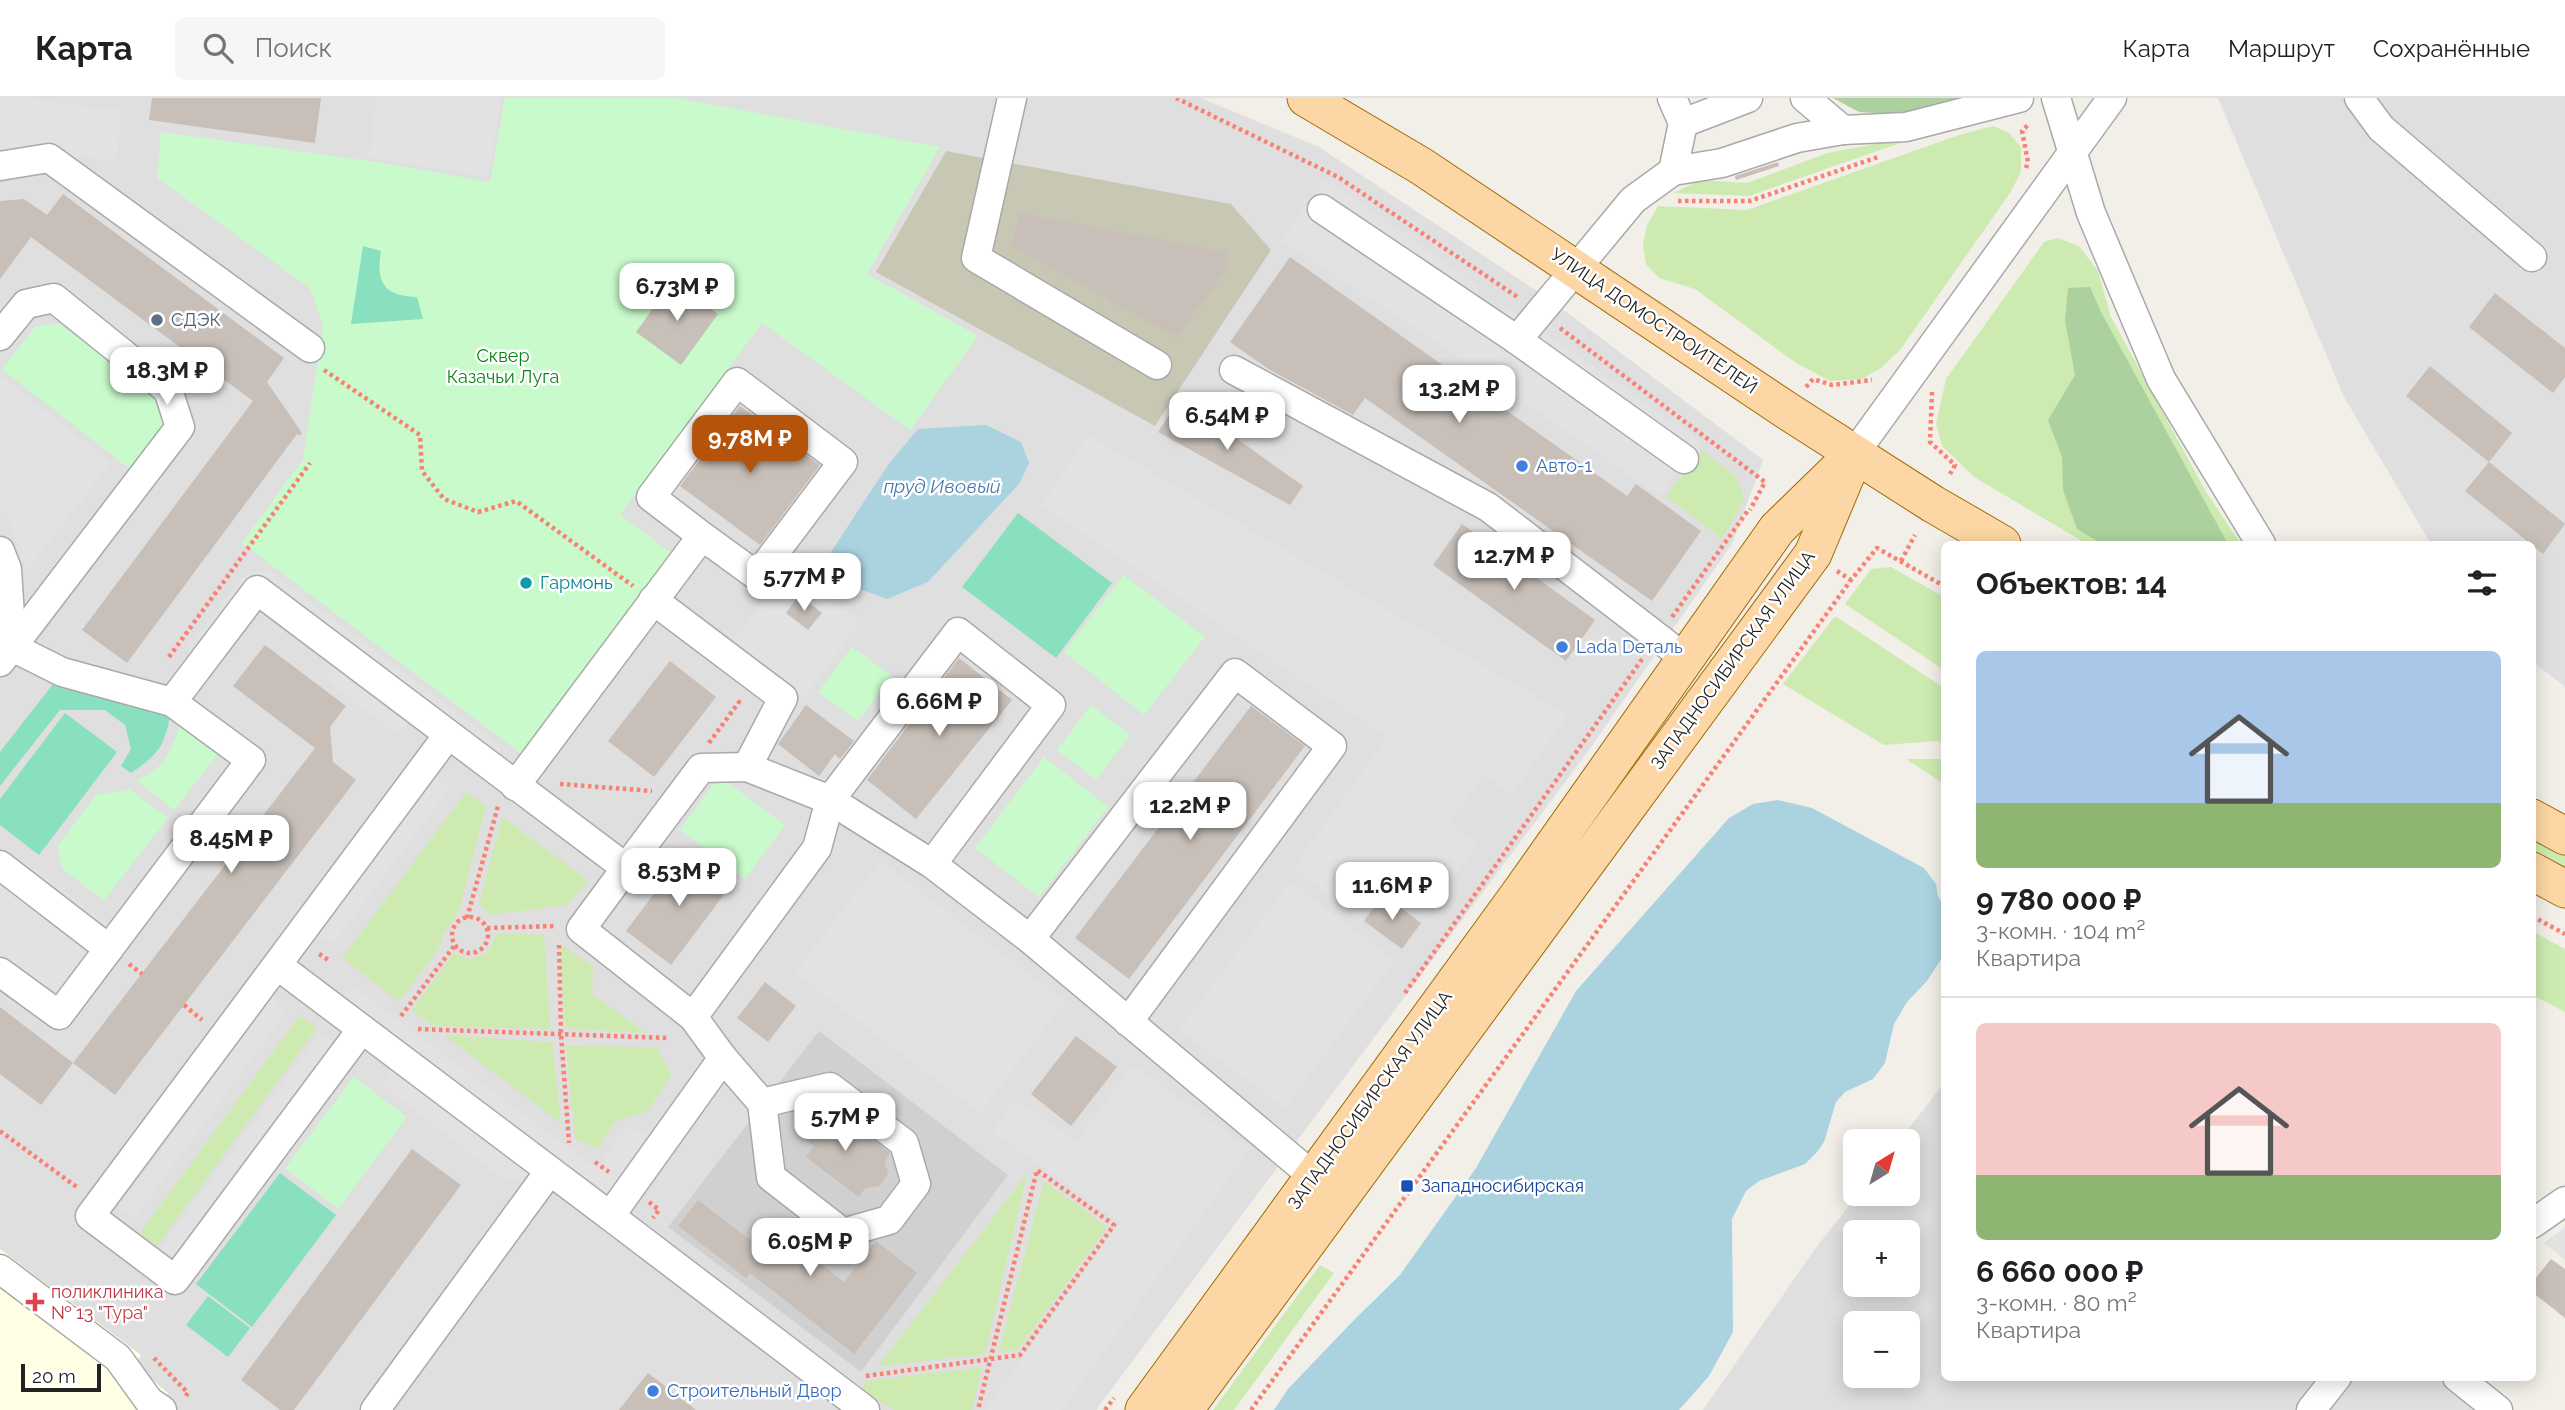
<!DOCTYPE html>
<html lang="ru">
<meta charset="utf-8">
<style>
body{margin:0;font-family:Raleway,sans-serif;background:#f6f6f6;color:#202124;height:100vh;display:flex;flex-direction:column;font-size:26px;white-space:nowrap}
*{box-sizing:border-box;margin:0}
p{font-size:23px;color:#757577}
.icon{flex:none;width:38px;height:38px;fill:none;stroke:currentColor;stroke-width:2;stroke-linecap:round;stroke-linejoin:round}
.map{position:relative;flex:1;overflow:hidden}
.side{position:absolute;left:1941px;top:443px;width:595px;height:840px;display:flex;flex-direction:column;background:#fff;border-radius:10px;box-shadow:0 4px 18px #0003}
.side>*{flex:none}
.needle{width:46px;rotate:37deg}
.tools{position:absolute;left:1843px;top:1031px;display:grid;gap:14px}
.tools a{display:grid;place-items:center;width:77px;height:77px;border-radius:10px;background:#fff;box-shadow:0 4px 18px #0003;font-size:35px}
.scale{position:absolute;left:21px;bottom:18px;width:80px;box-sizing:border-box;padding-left:7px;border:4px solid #222;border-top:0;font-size:19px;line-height:24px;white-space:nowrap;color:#222;-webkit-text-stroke:5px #fff;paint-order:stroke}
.price{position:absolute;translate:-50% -60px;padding:0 16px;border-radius:14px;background:#fff;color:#222;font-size:23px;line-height:46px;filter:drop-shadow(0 2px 4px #0008)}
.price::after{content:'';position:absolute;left:50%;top:42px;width:21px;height:16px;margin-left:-10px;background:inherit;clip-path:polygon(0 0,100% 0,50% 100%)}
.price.selected{background:#b45309;color:#fff}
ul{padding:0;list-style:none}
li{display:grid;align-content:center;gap:14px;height:371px;padding:0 35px}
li+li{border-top:2px solid #e0e0e0}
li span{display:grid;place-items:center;height:217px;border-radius:10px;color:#555}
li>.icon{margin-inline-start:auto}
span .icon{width:126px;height:126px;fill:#fffc;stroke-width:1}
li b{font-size:30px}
h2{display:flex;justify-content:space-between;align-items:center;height:84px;padding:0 35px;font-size:30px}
header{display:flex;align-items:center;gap:42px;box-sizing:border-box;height:98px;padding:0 35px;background:#fff;border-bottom:2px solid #e0e0e0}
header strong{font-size:33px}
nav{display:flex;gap:38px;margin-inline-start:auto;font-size:24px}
.search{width:490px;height:63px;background:#f6f6f6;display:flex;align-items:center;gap:18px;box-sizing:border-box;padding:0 24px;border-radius:10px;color:#757577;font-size:26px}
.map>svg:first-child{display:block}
</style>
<header>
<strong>Карта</strong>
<div class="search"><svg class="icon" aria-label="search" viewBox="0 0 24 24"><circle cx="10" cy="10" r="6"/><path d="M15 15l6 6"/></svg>Поиск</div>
<nav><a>Карта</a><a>Маршрут</a><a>Сохранённые</a></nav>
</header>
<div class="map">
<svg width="2565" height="1312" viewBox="0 0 2565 1312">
<rect width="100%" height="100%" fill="#f2efe9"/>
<!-- residential -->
<g fill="#e0dfdf" fill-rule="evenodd">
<polygon points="0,0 1201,0 1319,49 1549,201 1763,362 1732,446 1589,652 1096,1312 0,1312"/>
<polygon points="2218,0 2565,0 2565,589 2532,563 2532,446 2431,446 2344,299"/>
<path d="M1944,985V1279H2436L2479,1312H1703L1815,1151L1858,1096H1908V1043H1899ZM1855,1134H1908V1186H1855ZM1855,1225H1908V1278H1855Z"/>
</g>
<!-- education -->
<polygon fill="#ffffe5" points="0,1151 141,1257 134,1267 168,1295 155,1312 0,1312"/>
<!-- religious -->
<polygon fill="#d0d0d0" points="819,933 1008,1077 861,1274 668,1129"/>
<!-- construction -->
<polygon fill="#c7c7b4" points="946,53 1231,106 1271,152 1155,328 876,174"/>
<!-- grass -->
<g fill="#cdebb0">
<polygon points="1993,28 2008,34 2021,49 2021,74 2010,95 1900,252 1881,270 1862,281 1830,283 1796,265 1695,191 1659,180 1646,166 1643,147 1647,127 1658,108 1747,112 1959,37"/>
<polygon points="1923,37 1749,98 1673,95 1700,82 1747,85 1827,55"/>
<polygon points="2058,140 2079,148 2098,173 2111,219 2206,394 2241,446 2087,446 1974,379 1942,348 1936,326 1946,281 2044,144"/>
<polygon points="1702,352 1735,378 1745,400 1722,441 1666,398"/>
<polygon points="1891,469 1944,499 1944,572 1845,506 1871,471"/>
<polygon points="1835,518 1944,590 1944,645 1937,643 1884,647 1783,586"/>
<polygon points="1906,661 1944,661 1944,686"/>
<polygon points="466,694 486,708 459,813 443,836 439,850 399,904 342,860"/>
<polygon points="502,719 588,782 568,807 490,817 479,807"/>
<polygon points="2532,732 2565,751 2565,770 2532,752"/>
<polygon points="2532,833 2565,851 2565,914 2532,897"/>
<polygon points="497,835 544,837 550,931 433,928 412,912 454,855 470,862 488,854"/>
<polygon points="560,846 593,868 592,896 646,935 565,930"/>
<polygon points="300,917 317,930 157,1148 140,1135"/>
<polygon points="444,937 552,944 561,1025"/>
<polygon points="566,948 657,949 671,977 648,1013 615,1023 598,1051 575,1040"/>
<polygon points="1027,1076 985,1256 878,1268"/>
<polygon points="1044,1083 1107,1129 1018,1252 999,1253"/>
<polygon points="1320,1167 1334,1175 1234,1312 1213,1312"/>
<polygon points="982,1269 972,1312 894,1312 861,1291 866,1283"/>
</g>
<!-- forest -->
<g fill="#add19e">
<polygon points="1833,0 1963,0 1902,17 1859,14"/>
<polygon points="2090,189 2101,214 2228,446 2102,446 2077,431 2063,392 2062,359 2048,322 2075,277 2065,222 2068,190"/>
</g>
<!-- park -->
<g fill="#c8facc">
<polygon points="505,0 676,0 940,49 867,176 978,238 910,332 762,225 620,417 675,458 523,657 242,445 303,361 323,227 310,190 157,80 161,34 376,64 490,84"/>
<polygon points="59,226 160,301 166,333 136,376 2,271 36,228"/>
<polygon points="1124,477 1205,539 1144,617 1064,554"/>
<polygon points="852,549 892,578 858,623 818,594"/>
<polygon points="1091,607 1130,637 1096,682 1057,652"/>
<path d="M180,626L219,655L174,712L137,683C166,667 170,657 180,626Z"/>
<polygon points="1044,659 1108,709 1039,799 975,750"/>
<polygon points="719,678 785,727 745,781 680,732"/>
<polygon points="129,691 168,720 104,802 62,771 58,747 96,697"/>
<polygon points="354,979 407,1019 338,1111 285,1070"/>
</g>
<!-- pitch -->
<g fill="#88e0be">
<path d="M363,148L381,153C376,184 383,198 417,199L423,221L351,226Z"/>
<polygon points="1018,415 1112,485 1056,560 962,489"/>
<path d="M57,581L157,610L170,619C163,651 158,656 131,675L121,668L131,651L125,627L105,612H60L0,688V654Z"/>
<polygon points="65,615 117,654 39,757 0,727 0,701"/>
<polygon points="280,1075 336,1117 252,1229 196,1186"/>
<polygon points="208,1198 250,1230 228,1259 186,1227"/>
</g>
<!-- parking -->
<g fill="#e2e2e2">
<polygon points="0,0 30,0 121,13 117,62 5,52 0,58"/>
<polygon points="374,0 502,0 488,79 368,59 377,2"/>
<polygon points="1326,81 1477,187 1481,210 1490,217 1509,210 1700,343 1659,398 1482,274 1281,142"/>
<polygon points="0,277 111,365 26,473 8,420 0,408"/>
<polygon points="1088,337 1568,617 1512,696 1484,677 1449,725 1477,747 1426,817 1386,787 1360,820 1293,770 1387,639 1041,407"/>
<polygon points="788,470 860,524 802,602 730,547"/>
<polygon points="269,472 500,647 498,675 418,615 398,637 329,585 330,548 257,492 199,568 188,549 246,474"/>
<polygon points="436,675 449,691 334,845 313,840"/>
<polygon points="0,745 112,829 50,911 0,874"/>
<polygon points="880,763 1065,903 980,1015 795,875"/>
<polygon points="1290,784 1395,862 1285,1010 1179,932"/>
<polygon points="354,889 596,1070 626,1030 668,1038 610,1118 549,1074 505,1082 382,987 398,959 329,906"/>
<polygon points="273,898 285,916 136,1118 117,1113"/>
<polygon points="321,935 339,949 178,1163 160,1150"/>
<polygon points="1133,967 1250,1051 1062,1312 985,1312 1120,1124 992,1033 1015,1001 1076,1043"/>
<polygon points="2565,1129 2565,1162 2544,1145"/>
</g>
<!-- water -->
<g fill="#aad3df">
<polygon points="986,327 1021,344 1029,365 1019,386 928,484 887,501 851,488 829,457 888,367 918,331"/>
<polygon points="1778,702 1812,710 1924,770 1936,786 1938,798 1944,810 1944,854 1942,860 1927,883 1907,904 1894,926 1885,965 1873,981 1845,994 1836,1004 1824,1044 1817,1054 1805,1066 1759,1083 1746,1093 1732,1121 1733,1234 1709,1278 1679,1312 1274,1312 1288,1291 1354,1222 1400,1177 1476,1070 1576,893 1729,720 1753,706"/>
</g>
<!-- building -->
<g fill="#c7bfb8">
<polygon points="152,0 321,0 315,45 149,22"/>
<polygon points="1778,64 1779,68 1736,82 1735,78"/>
<polygon points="63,96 284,260 267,284 302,335 299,338 297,336 127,565 82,532 253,303 31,139 0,181 0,103 24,101 47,117"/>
<polygon points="1020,115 1226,154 1228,169 1177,239 1011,148"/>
<polygon points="1290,159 1627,398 1636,386 1701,433 1652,503 1365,300 1353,317 1270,272 1230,244"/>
<polygon points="673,183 718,216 681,267 636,234"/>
<polygon points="2495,195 2565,250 2565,279 2553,295 2469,229"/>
<polygon points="2430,268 2512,335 2489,364 2406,298"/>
<polygon points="1180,300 1303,388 1290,407 1158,334"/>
<polygon points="740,308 820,367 760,447 680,388"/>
<polygon points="2489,364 2565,426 2543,456 2465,393"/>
<polygon points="1462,426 1595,522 1566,563 1433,467"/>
<polygon points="799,497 822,515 808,532 786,515"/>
<polygon points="265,547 346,608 330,629 333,664 356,682 115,997 73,965 315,650 233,588"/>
<polygon points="959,560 1012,602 916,721 867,682"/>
<polygon points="670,563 716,599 654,679 608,643"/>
<polygon points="806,607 854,643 840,661 835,656 819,678 778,646"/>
<polygon points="1251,608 1305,648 1129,881 1075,840"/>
<polygon points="687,752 732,786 671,867 626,833"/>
<polygon points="1383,797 1421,825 1402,851 1364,823"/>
<polygon points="765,884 796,908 768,944 737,920"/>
<polygon points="0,909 73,965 41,1007 0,976"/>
<polygon points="1076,938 1117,969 1071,1028 1031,996"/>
<polygon points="809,1013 830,1029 839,1017 890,1055 885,1064 888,1076 879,1088 865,1090 859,1099 806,1059 814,1048 794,1032"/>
<polygon points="412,1051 461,1087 294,1312 280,1312 241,1282"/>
<polygon points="698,1102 771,1158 786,1139 844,1184 876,1143 917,1175 854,1256 750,1175 746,1180 678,1128"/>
<polygon points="2551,1161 2565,1171 2565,1220 2532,1194 2532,1185"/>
<polygon points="648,1275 696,1312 619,1312"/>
</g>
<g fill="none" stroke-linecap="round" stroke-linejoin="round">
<!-- minor casing -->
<g stroke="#a9a9a9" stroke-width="31">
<g id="minor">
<polyline points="1012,0 976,160 1157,267"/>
<polyline points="1672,0 1683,25 1673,73"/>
<polyline points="1805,0 1843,32"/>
<polyline points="2056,0 2091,115 2161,281 2261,446"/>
<polyline points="2359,0 2381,30 2532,159"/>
<polyline points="1683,25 1748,0"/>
<polyline points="0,68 49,60 310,250"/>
<polyline points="1322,111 1517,242"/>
<polyline points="0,238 26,206 54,200 168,292 180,329 12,549 62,574 172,604 251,662 59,917 0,874"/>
<polyline points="1234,272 1488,409 1686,561"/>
<polyline points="1854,356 2112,0"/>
<polyline points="1684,361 1517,242 1633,102 1673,73 1722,65 1797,40 1843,32 1906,29 2019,0"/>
<polyline points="0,453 7,471 12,549 0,564"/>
<polyline points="653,502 783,600 747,669"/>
<polyline points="172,604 257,492 626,770 581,831 693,919 723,960 610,1118 865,1312"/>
<polyline points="515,688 702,438 651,399 737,284 843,364 757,478 702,438"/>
<polyline points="932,766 1051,607 958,534 830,702 932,766 1030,841 1314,1079"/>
<polyline points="0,767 109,851"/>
<polyline points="626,770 701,670 747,669 830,702 817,750 693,919"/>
<polyline points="1030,841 1235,575 1332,648 1128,924"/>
<polyline points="277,867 610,1118"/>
<polyline points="362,931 175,1182 90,1118 448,637"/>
<polyline points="723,960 762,1005 771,1079 843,1135 889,1122 916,1086 904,1045 830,989 762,1005"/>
<polyline points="2532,1126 2565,1103"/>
<polyline points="0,1171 118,1260 149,1303 162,1312"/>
<polyline points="2457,1279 2498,1312"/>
<polyline points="375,1312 549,1074"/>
<polyline points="2311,1312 2337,1279"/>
</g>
</g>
<!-- major casing -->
<g stroke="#a06b00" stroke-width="39">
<g id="major">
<polyline points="1306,0 1421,68 1789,314 1933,406 2002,446"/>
<polyline points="2532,720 2565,738"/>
<polyline points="2532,773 2565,791"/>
<polyline points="1144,1312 1520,795 1777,431 1854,356"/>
<polyline points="1184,1312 1813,456 1849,370"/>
</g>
</g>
<!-- path -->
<g stroke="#fa8072" stroke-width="4.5" stroke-dasharray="3.5 3.5" stroke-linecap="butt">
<polyline points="1176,0 1338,79 1519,200"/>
<polyline points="2026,70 2028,64 2022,33 2029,26"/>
<polyline points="1678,103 1750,103 1878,59"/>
<polyline points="1560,230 1765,384 1750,412"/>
<polyline points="324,272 420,337 422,373 444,401 478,414 516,403 633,488"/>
<polyline points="1806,289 1813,281 1832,287 1872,282"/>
<polyline points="1932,294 1930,344 1955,367 1950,376"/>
<polyline points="1901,463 1915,437"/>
<polyline points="1837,473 1851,482"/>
<polyline points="1672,519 1749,411"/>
<polyline points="169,559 310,365"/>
<polyline points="709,645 739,604 736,602"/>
<polyline points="560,686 652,693"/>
<polyline points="2532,818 2565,836"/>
<circle cx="470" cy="837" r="18"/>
<polyline points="467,820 498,708"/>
<polyline points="487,830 555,828"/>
<polyline points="559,847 561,936 569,1045"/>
<polyline points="319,856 330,863"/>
<polyline points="129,866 142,876"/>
<polyline points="1405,895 1643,560"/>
<polyline points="184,907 202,922"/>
<polyline points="401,918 455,847"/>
<polyline points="418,931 667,940"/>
<polyline points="0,1033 78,1090"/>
<polyline points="595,1064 609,1074"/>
<polyline points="649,1104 659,1112 653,1120"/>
<polyline points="154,1260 188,1295 185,1299"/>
<polyline points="866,1278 1020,1257 1114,1127 1037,1072 978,1312"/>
<polyline points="1105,1312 1114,1300"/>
<polyline points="1251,1312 1851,482 1877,450 1944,488"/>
</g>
<!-- minor -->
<use href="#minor" stroke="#fff" stroke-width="28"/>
<!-- major -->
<use href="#major" stroke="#fcd6a4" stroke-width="37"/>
</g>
<!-- markers -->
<circle fill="#5c6f8a" stroke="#fff" stroke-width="2.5" cx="157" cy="222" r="7"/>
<g fill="#3f7fe0" stroke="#fff" stroke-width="2.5">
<circle cx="1522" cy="368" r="7"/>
<circle cx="1562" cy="549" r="7"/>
<circle cx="653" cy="1293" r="7"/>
</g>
<circle fill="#0f9aa8" stroke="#fff" stroke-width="2.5" cx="526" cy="485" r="7"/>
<rect fill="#1a4fb4" stroke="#fff" stroke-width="2.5" x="1400" y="1081" width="14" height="14" rx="3.5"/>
<path fill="#e0444e" stroke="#fff" stroke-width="2.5" d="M31.5 1193.5h7v7h7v7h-7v7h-7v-7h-7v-7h7z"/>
<g text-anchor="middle" stroke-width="5" stroke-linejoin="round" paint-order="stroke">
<!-- service labels -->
<g font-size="18" fill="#4e5e75" stroke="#fff" text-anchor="start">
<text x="171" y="228">СДЭК</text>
</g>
<!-- street labels -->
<g font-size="18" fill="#222" stroke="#fff">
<text transform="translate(1654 223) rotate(34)" y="6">УЛИЦА ДОМОСТРОИТЕЛЕЙ</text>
<text transform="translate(1733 562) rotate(-54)" y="6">ЗАПАДНОСИБИРСКАЯ УЛИЦА</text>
<text transform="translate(1370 1002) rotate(-54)" y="6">ЗАПАДНОСИБИРСКАЯ УЛИЦА</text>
</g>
<!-- park labels -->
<g font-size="18" fill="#0c8416" stroke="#fff">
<text x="503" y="264">Сквер<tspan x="503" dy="21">Казачьи Луга</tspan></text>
</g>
<!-- shop labels -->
<g font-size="18" fill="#366cbe" stroke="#fff" text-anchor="start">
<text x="1536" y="374">Авто-1</text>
<text x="1576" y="555">Lada Dеталь</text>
<text x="667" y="1299">Строительный Двор</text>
</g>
<!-- culture labels -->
<g font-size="18" fill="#0d838f" stroke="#fff" text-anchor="start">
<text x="540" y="491">Гармонь</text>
</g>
<!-- transit labels -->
<g font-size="18" fill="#164399" stroke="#fff" text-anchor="start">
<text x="1421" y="1094">Западносибирская</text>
</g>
<!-- health labels -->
<g font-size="18" fill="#be3a42" stroke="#fff" text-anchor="start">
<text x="51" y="1200">поликлиника<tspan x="51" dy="21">№ 13 "Тура"</tspan></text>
</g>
<!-- water labels -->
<g font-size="19" font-style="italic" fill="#4a7aab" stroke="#fff">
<text x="942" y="395">пруд Ивовый</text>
</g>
</g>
</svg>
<div class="tools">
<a><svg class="needle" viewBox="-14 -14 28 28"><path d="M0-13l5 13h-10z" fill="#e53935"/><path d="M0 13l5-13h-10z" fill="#757577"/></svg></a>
<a>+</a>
<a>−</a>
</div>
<div class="scale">20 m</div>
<b class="price" style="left:677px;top:225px">6.73M ₽</b>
<b class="price" style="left:167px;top:309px">18.3M ₽</b>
<b class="price" style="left:1459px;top:327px">13.2M ₽</b>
<b class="price" style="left:1227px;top:354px">6.54M ₽</b>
<b class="price selected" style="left:750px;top:377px">9.78M ₽</b>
<b class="price" style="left:1514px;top:494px">12.7M ₽</b>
<b class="price" style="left:804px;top:515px">5.77M ₽</b>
<b class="price" style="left:939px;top:640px">6.66M ₽</b>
<b class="price" style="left:1190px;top:744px">12.2M ₽</b>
<b class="price" style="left:231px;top:777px">8.45M ₽</b>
<b class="price" style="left:679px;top:810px">8.53M ₽</b>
<b class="price" style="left:1392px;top:824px">11.6M ₽</b>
<b class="price" style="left:845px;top:1055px">5.7M ₽</b>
<b class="price" style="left:810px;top:1180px">6.05M ₽</b>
<section class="side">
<h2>Объектов: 14<svg class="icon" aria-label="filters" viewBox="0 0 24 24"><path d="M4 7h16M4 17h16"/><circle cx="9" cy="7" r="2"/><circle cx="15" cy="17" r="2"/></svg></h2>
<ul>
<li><span style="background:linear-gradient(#a9c7e8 70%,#8fb573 0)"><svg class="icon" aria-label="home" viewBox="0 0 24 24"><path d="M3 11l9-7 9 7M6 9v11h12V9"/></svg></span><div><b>9 780 000 ₽</b><p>3-комн. · 104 m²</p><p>Квартира</p></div></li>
<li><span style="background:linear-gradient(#f6c9c9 70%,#8fb573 0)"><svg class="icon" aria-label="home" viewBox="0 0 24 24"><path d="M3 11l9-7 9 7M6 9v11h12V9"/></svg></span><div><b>6 660 000 ₽</b><p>3-комн. · 80 m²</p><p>Квартира</p></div></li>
</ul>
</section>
</div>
